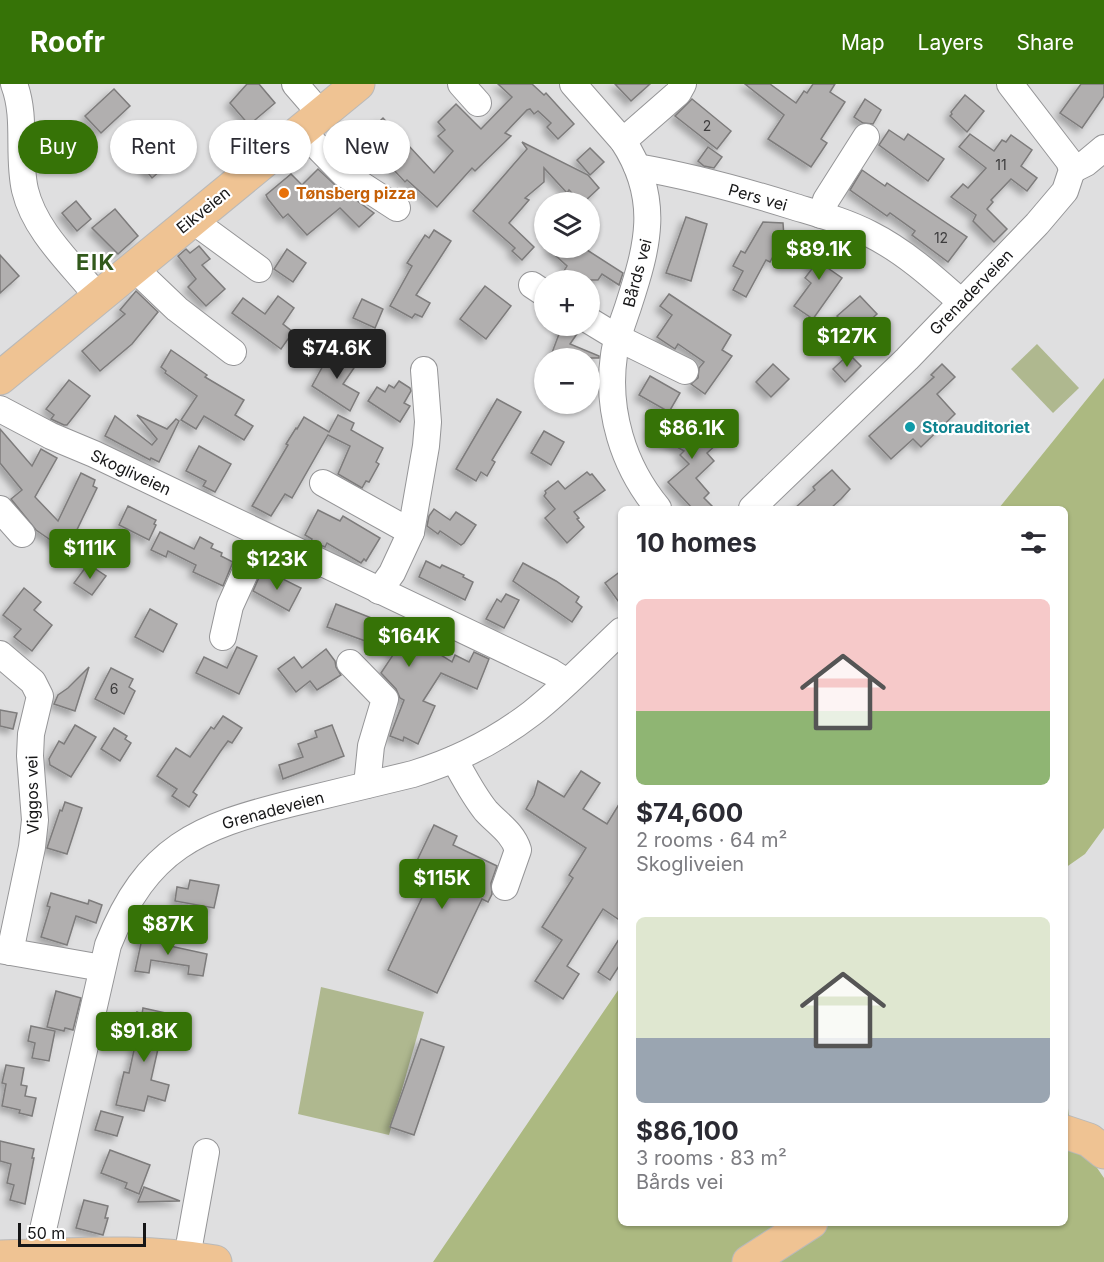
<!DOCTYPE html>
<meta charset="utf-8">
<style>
body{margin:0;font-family:Inter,sans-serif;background:#f2f2f3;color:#2b2b33;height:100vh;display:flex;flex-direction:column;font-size:22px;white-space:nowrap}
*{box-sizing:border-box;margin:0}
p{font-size:20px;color:#7c7c81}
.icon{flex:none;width:33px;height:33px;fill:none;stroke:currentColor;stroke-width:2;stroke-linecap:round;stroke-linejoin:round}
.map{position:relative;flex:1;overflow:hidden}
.side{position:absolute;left:618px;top:422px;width:450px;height:720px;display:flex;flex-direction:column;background:#fff;border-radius:9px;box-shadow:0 2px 4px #0004}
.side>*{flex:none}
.hud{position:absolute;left:18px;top:36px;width:510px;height:54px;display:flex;gap:12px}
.buttons{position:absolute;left:534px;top:108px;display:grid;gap:12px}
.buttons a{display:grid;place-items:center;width:66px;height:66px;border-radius:50%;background:#fff;box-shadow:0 2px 4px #0004;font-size:30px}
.scale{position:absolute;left:18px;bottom:15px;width:128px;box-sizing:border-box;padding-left:6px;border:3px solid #161617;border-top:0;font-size:16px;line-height:21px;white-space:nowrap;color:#161617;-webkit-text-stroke:4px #fff;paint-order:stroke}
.price{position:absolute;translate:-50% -51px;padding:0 14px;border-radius:6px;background:#367307;color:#fff;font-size:20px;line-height:39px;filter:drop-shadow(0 2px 3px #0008)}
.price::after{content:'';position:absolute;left:50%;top:36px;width:18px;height:14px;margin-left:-9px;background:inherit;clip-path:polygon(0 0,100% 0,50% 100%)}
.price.active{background:#222;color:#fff}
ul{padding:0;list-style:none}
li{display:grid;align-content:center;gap:12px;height:318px;padding:0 18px}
li span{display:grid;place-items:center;height:186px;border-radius:9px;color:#555}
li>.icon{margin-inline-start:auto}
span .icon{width:108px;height:108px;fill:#fffc;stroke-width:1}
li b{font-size:26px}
h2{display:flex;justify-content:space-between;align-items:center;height:72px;padding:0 18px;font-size:26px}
.tag{padding:0 21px;border-radius:27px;background:#fff;box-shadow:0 2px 4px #0004;font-size:21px;line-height:54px}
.tag.active{background:#367307;color:#fff}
header{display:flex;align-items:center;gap:36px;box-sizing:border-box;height:84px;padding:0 30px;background:#367307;color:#fff}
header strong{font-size:28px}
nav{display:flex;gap:33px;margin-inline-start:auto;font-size:21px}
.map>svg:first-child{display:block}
</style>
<header>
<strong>Roofr</strong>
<nav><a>Map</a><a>Layers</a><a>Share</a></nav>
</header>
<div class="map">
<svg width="1104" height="1178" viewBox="0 0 1104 1178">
<defs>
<filter id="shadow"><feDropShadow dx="-4.5" dy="4.5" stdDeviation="3" flood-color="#0004"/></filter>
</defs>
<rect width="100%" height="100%" fill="#dfdfe0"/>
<!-- green -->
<g fill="#afb88f">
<polygon points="1037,260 1079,304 1053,329 1011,285"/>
<polygon points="321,903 424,928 389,1051 298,1030"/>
</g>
<!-- forest -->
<g fill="#acb981">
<polygon points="1104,294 1104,744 1085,770 1065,784 1065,424 999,424"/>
<polygon points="621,902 621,1138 1065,1138 1065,997 1072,1061 1093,1078 1104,1094 1104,1178 433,1178"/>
</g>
<!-- building -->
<g fill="#b1afaf" stroke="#7d7b7b" stroke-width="1.5" filter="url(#shadow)">
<polygon points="247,0 259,0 275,19 249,41 230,19"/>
<polygon points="498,0 532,0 544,11 546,9 574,40 558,55 547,43 551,39 538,27 534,30 530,25 527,26 505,49 511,52 475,87 472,84 437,123 407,96 405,98 378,69 373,73 358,58 383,34 434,89 453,67 438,52 445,46 438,38 456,20 481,45 512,13"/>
<polygon points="615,0 650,0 631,17"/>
<polygon points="745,0 770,0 796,19 804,7 807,9 813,0 835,0 830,8 845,18 821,55 827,59 811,83 768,55 784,31"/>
<polygon points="1081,0 1104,0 1104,12 1082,44 1060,29"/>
<polygon points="114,5 130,22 101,49 85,32"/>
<polygon points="965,11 984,27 967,48 950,32 952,30 951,28"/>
<polygon points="692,15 731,47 717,65 675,32"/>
<polygon points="865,15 881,26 873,40 863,39 854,33"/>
<polygon points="889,46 904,56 908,50 944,75 928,97 879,61"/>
<polygon points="970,50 994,67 1002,56 1006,58 1011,51 1032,66 1021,82 1037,94 1027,107 1011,95 991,116 993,118 987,125 1007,145 994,158 973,137 976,131 951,113 963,100 968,104 986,84 959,63"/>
<polygon points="522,58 588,91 599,104 584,118 580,118 569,106 567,109 544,84 544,98 525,114 529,116 509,139 534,163 522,176 512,167 515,164 473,127 527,65"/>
<polygon points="708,63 722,73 714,84 704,82 698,77"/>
<polygon points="151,64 167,81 152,94 140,79 143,76 140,73"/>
<polygon points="590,64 604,78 590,91 577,76"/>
<polygon points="318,85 335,101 374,129 359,143 340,124 307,151 288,130 283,134 268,115 266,111 291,90 302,101"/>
<polygon points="862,86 885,102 887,99 967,153 948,178 912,151 915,147 890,129 887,132 850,106"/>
<polygon points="76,117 91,135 77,147 62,129"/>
<polygon points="115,125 138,152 118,170 92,144"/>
<polygon points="686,133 707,140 691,197 666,189"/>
<polygon points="763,138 783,139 784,153 770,178 766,176 746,213 733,206 743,187 733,182 741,167 745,169"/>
<polygon points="434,146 451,157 416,211 430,219 422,233 415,230 412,234 390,222 412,182 407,179 425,151 429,154"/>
<polygon points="821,155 835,160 825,182 842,194 813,235 794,222 811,199 805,194 814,182 808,179"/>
<polygon points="199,162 210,175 202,181 225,205 206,222 188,203 196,195 178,172 186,165 190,169"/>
<polygon points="547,164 584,164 623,189 619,201 602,190 598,196 571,196 562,190 567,182"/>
<polygon points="287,165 306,179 293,198 274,185"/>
<polygon points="0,171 19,192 0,209"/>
<polygon points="485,202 511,222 486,255 460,235"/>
<polygon points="136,207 158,228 132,260 100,287 82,267 125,230 120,226"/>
<polygon points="669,210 731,251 722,266 732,272 705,310 691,300 698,294 699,284 704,278 678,260 675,265 657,253 672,231 660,222"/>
<polygon points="278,212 294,224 283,240 293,248 281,265 232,229 243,214 265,230"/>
<polygon points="860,212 877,230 854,251 837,232"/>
<polygon points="362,215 383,225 375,244 353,234"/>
<polygon points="562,242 576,242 579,247 570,260 599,272 599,274 550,274"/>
<polygon points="171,266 207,291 205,293 244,316 235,331 253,342 244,356 204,332 196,345 181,336 197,312 165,289 166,287 161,283"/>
<polygon points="331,267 333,268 334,267 356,281 343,300 359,309 350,327 312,302"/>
<polygon points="849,270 861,282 845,298 833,285"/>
<polygon points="773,280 789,295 771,313 756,298"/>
<polygon points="942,280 955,293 937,310 955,330 921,363 913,355 891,375 869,352 934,293 931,291"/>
<polygon points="650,292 680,309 669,328 639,311"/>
<polygon points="69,296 90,312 67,341 64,341 51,335 54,331 46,325"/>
<polygon points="399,297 410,304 411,307 404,319 410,322 400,338 368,317 377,303 385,308 389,301 394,304"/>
<polygon points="497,315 521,328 492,376 495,378 487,392 481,388 476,397 456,385"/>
<polygon points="137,331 167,345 176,335 179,337 159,378 151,374 150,376 105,352 115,332 152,361 157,355"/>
<polygon points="338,331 354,339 351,346 383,364 376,378 379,380 369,398 366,397 362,404 338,390 350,362 328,351 292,414 285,410 271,432 252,422 288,361 286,360 296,344 297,345 304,333 329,348"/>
<polygon points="710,335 726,352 707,369 714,377 696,394 709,409 704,414 714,424 692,424 668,398 689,380 680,371 684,367 650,348 657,336 690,355"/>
<polygon points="0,345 32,382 41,365 57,374 35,413 58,437 81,389 95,396 93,402 97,404 72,456 65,466 36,446 11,415 22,406 0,379"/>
<polygon points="544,347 564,358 551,381 531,369"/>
<polygon points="199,362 231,380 215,408 203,402 206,397 186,387"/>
<polygon points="832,386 850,405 841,415 831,424 795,424 815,406 813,403"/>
<polygon points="587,388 590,391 592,390 605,406 574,428 579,434 577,435 584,443 567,459 545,434 555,425 544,412 546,409 545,407 558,397 565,405"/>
<polygon points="128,422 156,436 154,440 156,441 149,456 119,441"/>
<polygon points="434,425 450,436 456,428 476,441 464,459 461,461 440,447 438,450 427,442 429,432"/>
<polygon points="318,426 340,437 343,432 380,454 366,477 364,475 361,479 327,459 325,463 311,457 312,455 305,451"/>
<polygon points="160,448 194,465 200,453 213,460 211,464 222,469 221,472 233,478 223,502 193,488 196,481 168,467 166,473 151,466"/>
<polygon points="426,477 440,484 442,481 464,491 463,493 473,498 465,516 419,493"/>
<polygon points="523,479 556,497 579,513 576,518 582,523 572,538 513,497"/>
<polygon points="88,480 106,492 92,511 74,499"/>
<polygon points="621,487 621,521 605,499"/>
<polygon points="261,489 278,496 279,493 301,504 289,527 253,507"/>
<polygon points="24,504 41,518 34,526 52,541 32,567 14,553 21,545 3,531"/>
<polygon points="506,510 519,516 504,544 486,535 497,515 501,518"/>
<polygon points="336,520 389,541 390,538 408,546 407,550 452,578 455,571 469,578 474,568 489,575 477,605 441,589 423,617 435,622 418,660 404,653 403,657 390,652 404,616 400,614 396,605 381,589 395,568 327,543"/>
<polygon points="150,525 177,540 163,568 135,553"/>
<polygon points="237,563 257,572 239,610 196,589 204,573 227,584"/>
<polygon points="326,565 335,577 336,583 341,591 317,606 310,597 296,608 278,585 294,573 302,584"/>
<polygon points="89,583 75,627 54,620 58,611 68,604"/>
<polygon points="111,584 133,595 129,603 135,607 124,630 95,615"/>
<polygon points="0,626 17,629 13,645 0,642"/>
<polygon points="223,632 242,644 232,659 228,657 220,668 193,708 197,711 189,723 172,712 177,705 157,692 176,664 190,673 211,643 214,645"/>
<polygon points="75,641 96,653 71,693 50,681 49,675 59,657 64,660"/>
<polygon points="332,641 344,672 283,695 279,681 303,673 298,660 317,653 315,647"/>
<polygon points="114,644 127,652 125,655 131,659 120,677 101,665"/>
<polygon points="581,687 600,699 583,725 607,740 621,717 621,837 603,825 567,882 579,890 563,915 535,897 562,856 542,843 573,794 569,791 586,764 526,725 534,711 538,697 564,713"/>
<polygon points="65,718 82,724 67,770 47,764 60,726 62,727"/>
<polygon points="434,741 457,752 453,761 497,782 491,799 492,810 488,818 482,815 437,909 388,886 432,792 414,783"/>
<polygon points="190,796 219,801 214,824 175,817 177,803 188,805"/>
<polygon points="51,809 88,820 89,816 102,821 96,839 76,832 67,861 41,853 50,823 47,822"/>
<polygon points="143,850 171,855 170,862 207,870 203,892 188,890 189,882 151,876 149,889 135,887"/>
<polygon points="621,852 621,879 610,896 598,888"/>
<polygon points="56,907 81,914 73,946 65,944 64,947 47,943"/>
<polygon points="143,924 166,929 151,996 169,1001 165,1017 148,1012 144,1027 116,1021 124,988 129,989 136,957 131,955 137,928 142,930"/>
<polygon points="31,942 55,947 49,977 32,974 35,959 28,957"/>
<polygon points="421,955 444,963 414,1051 390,1043"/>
<polygon points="6,981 24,984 21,1001 27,1002 25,1012 36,1014 32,1032 19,1029 20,1026 2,1022 6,1000 2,999"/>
<polygon points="101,1027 123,1033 117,1052 95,1046"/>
<polygon points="0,1057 34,1065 32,1074 34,1074 25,1120 10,1116 14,1101 7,1099 11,1080 0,1077"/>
<polygon points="110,1066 150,1081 139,1110 125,1104 127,1099 101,1089"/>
<polygon points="144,1103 180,1117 179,1117 138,1118"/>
<polygon points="84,1116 108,1122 105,1134 108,1134 103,1151 76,1144"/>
</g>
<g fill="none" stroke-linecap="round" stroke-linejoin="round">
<!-- minor casing -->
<g stroke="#959597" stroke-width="28">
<g id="minor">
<path d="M14,0C27,34 17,71 25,106C35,148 72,180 98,213"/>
<polyline points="295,0 321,30"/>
<polyline points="461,0 478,19"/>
<path d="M573,0L623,57C661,115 648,162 628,223C623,238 616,255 614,271C606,326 623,382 658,424"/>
<polyline points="301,46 343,89 397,124"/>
<polyline points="623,57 678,9 683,0"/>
<path d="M637,83C689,92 741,106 792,122C818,130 845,137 870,150C904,167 933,193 961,218"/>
<polyline points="1072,86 1086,79 1104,64"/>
<polyline points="821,131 826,116 866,53"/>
<polyline points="196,133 203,144 259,185"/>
<polyline points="134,184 177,225 233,268"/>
<polyline points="532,201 544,209"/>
<polyline points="590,237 618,254 685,287"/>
<polyline points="0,325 51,352 94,370 551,588 567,598"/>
<polyline points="323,399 411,448"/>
<polyline points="752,424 907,275 1037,140 1065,107 1072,86 1069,77 1010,0"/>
<polyline points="0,425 22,450"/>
<polyline points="379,507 392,489 411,448 426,362 428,338 424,286"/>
<polyline points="223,553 230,522 262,451"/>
<polyline points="0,570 33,598 40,612 31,650 30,672 35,736 32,763 10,868"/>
<polyline points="350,579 385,615 371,662 367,701"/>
<path d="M454,675C464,693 473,711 486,727C498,740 513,749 518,766L505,803"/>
<polyline points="0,866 102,884"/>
<path d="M37,1172L108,861C147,763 197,743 293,719C333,709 373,700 413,690C455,677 497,656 532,629C564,604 592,574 621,547"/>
<polyline points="187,1173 206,1068"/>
</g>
</g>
<!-- major casing -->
<g stroke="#b9b9b9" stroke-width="35">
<g id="major">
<polyline points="0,294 358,0"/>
<polyline points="1065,1048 1089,1056 1104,1068"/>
<path d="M0,1173C73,1171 142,1165 215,1178"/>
<polyline points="749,1178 811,1138"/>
</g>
</g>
<!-- minor -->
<use href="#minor" stroke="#fff" stroke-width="26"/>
<!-- major -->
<use href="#major" stroke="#efc393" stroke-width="33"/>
</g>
<!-- markers -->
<circle fill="#e8710a" stroke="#fff" stroke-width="2" cx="284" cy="109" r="6"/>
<circle fill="#0f9aa8" stroke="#fff" stroke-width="2" cx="910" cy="343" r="6"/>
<g text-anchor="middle" stroke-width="4.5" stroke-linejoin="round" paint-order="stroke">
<!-- number labels -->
<g font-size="14" fill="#3d3c3d">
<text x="707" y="47">2</text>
<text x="1001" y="86">11</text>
<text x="941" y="159">12</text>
<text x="114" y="610">6</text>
</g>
<!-- food labels -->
<g font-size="16" font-weight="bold" fill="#c56008" stroke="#fff" text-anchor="start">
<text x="296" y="115">Tønsberg pizza</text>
</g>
<!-- street labels -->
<g font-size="16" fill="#161617" stroke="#fff">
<text transform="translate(758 113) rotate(16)" y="6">Pers vei</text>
<text transform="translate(203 126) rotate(-39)" y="6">Eikveien</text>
<text transform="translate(637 189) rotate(-75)" y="6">Bårds vei</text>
<text transform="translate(971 208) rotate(-46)" y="6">Grenaderveien</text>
<text transform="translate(131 388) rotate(25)" y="6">Skogliveien</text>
<text transform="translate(32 711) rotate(-91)" y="6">Viggos vei</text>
<text transform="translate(273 726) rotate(-15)" y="6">Grenadeveien</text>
</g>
<!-- culture labels -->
<g font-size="16" font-weight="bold" fill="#0d838f" stroke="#fff" text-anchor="start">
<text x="922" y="349">Storauditoriet</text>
</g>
<!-- district labels -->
<g font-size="22" font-weight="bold" letter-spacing="1.5" fill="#32591c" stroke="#fff">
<text x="96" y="186">EIK</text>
</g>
</g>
</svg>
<div class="buttons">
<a><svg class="icon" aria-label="layers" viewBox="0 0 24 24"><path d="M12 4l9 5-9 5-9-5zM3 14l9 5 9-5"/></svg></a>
<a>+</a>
<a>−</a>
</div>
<div class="scale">50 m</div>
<b class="price" style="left:819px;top:197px">$89.1K</b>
<b class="price" style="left:847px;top:284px">$127K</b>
<b class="price active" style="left:337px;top:296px">$74.6K</b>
<b class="price" style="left:692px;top:376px">$86.1K</b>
<b class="price" style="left:90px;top:496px">$111K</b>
<b class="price" style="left:277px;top:507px">$123K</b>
<b class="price" style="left:409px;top:584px">$164K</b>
<b class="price" style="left:442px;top:826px">$115K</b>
<b class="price" style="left:168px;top:872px">$87K</b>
<b class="price" style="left:144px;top:979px">$91.8K</b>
<div class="hud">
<a class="tag active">Buy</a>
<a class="tag">Rent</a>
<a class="tag">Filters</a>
<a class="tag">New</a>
</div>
<section class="side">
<h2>10 homes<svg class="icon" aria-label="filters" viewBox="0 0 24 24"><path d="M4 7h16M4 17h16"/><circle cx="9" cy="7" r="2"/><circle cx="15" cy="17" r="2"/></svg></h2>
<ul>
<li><span style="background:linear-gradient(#f6c9c9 60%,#8fb573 0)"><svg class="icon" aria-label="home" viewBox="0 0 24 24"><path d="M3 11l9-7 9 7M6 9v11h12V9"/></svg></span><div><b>$74,600</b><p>2 rooms · 64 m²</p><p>Skogliveien</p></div></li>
<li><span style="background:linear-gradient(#dfe7d0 65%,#9aa5b1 0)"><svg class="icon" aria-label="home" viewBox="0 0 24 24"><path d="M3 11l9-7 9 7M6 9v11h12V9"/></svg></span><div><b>$86,100</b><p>3 rooms · 83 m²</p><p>Bårds vei</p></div></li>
</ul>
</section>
</div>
